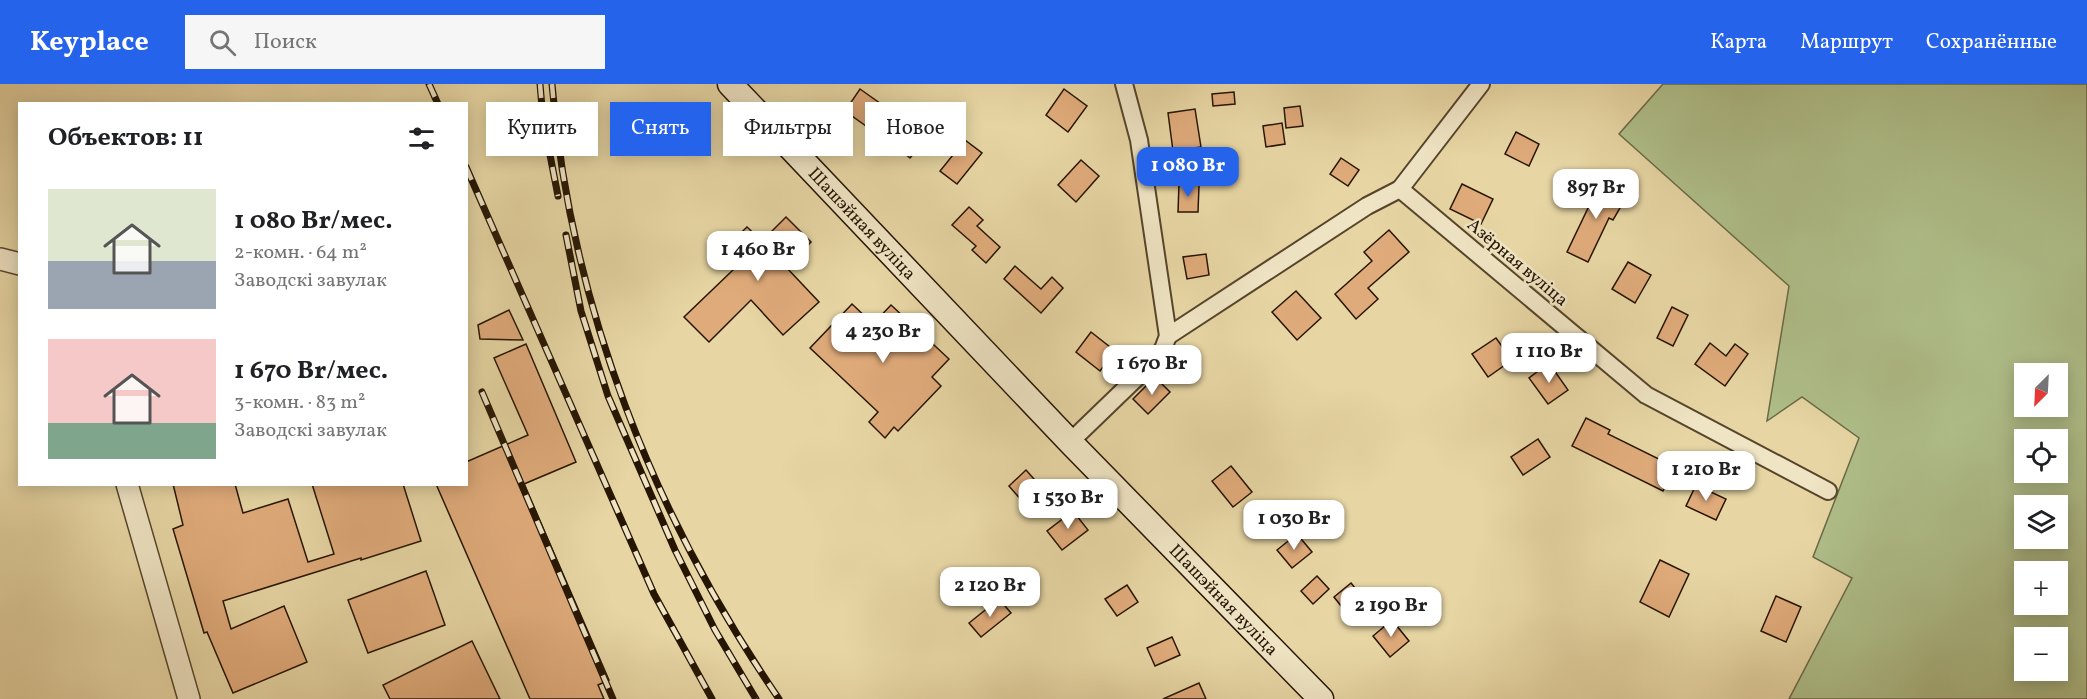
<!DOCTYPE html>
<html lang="ru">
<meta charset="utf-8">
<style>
body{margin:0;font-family:Vollkorn,serif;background:#f6f6f6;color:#202124;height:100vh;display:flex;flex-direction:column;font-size:22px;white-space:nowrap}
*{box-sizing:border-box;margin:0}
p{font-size:20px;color:#757577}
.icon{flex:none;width:33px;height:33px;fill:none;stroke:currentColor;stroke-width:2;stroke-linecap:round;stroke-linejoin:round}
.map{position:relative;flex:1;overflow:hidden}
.panel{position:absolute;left:18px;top:18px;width:450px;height:384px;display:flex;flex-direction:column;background:#fff;border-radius:0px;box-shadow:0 3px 15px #0003}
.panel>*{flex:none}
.guide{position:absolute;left:486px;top:18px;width:570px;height:54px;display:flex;gap:12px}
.needle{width:39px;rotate:204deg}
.buttons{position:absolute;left:2014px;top:279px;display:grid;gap:12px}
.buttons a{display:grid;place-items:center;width:54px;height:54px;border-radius:0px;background:#fff;box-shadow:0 3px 15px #0003;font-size:30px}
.price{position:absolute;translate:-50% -51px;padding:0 14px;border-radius:12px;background:#fff;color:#222;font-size:20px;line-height:39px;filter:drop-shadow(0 2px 3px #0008)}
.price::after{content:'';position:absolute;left:50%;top:36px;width:18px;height:14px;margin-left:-9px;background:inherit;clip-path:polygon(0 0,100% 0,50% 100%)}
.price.selected{background:#2563eb;color:#fff}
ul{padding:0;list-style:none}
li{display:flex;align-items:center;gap:18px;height:150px;padding:0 30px}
li span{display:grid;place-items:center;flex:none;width:168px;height:120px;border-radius:0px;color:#555}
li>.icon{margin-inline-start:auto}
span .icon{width:72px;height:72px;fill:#fffc;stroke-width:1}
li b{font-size:26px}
h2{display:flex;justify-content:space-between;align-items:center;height:72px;padding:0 30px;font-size:26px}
.pill{padding:0 21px;border-radius:0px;background:#fff;box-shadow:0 3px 15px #0003;font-size:21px;line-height:54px}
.pill.selected{background:#2563eb;color:#fff}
header{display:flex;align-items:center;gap:36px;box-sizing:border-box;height:84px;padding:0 30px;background:#2563eb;color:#fff}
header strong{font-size:28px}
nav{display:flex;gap:33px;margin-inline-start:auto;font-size:21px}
.search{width:420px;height:54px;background:#f6f6f6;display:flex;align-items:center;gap:15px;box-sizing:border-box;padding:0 21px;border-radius:0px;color:#757577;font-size:22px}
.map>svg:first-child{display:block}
</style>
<header>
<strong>Keyplace</strong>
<div class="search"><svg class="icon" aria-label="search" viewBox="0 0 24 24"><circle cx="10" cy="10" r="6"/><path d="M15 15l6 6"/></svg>Поиск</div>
<nav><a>Карта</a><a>Маршрут</a><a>Сохранённые</a></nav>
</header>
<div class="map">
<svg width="2087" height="615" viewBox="0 0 2087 615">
<rect width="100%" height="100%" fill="#e7d6a4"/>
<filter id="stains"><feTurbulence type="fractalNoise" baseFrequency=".00333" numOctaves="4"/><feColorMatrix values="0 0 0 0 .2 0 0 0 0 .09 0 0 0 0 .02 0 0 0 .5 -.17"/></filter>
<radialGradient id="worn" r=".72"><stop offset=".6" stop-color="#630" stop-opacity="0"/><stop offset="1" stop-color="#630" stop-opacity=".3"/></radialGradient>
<!-- green -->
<path fill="#afbf8a" stroke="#6a6a46" stroke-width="1.5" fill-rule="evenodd" d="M1663,0H2087V615H1789L1852,494L1813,473L1859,354L1802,313L1767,337L1789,202L1619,50ZM2025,290H2058V322H2025ZM2025,356H2058V388H2025ZM2025,422H2058V454H2025ZM2025,488H2058V520H2025ZM2025,554H2058V586H2025Z"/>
<!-- building -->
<g fill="#e0ab7b" stroke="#261503" stroke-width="1.5">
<polygon points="860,5 881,20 866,42 845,27"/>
<polygon points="1064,5 1087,22 1068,48 1046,31"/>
<polygon points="1234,8 1235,20 1213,22 1212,10"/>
<polygon points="1300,22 1303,42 1286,44 1284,24"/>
<polygon points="1195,25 1201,63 1173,67 1168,29"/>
<polygon points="1282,39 1285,60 1266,63 1263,42"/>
<polygon points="1516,48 1539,60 1529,82 1505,70"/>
<polygon points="908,51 921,61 910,74 898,64"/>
<polygon points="965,56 982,69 957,100 940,87"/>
<polygon points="1341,74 1359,86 1348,102 1330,90"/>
<polygon points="1081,76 1099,92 1076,118 1058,101"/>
<polygon points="1600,96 1627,112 1613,136 1609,134 1588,178 1567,168 1589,122 1586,120"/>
<polygon points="1179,100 1199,101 1198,128 1178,128"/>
<polygon points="1462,100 1493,115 1481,140 1450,125"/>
<polygon points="969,123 983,136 977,142 1000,163 986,179 972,166 976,162 952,141"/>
<polygon points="786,133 811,158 786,183 819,218 783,251 751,216 709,258 684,233 734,185 719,170 747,143 762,157"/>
<polygon points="1389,146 1409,168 1368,204 1378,215 1356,235 1335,210 1372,177 1364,168"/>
<polygon points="1206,170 1209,191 1187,195 1183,173"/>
<polygon points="1628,178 1651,191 1635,219 1612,205"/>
<polygon points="1015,182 1041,205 1052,193 1063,204 1041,229 1004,195"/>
<polygon points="1296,207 1321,234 1297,256 1272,228"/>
<polygon points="852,220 873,240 891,221 949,275 932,293 941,302 898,347 894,343 885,354 869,338 878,328 810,264"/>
<polygon points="1672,223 1688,231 1673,262 1657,254"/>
<polygon points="509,226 523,256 480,255 478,241"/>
<polygon points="1091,248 1115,267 1100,287 1076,268"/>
<polygon points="1496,254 1512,276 1488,293 1472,270"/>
<polygon points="1710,259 1726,272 1735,260 1748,270 1725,302 1695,280"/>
<polygon points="526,260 576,378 524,400 609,596 598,601 604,615 530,615 436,400 466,400 466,378 528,351 494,274"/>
<polygon points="1549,279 1568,306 1548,320 1529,294"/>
<polygon points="1155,293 1170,308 1148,330 1133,315"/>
<polygon points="1586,334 1610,346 1608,350 1675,383 1663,407 1572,362"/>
<polygon points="1538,355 1550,373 1523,391 1511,373"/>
<polygon points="1231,382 1252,408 1233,423 1212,397"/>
<polygon points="1026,386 1041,403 1023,418 1009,402"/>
<polygon points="173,400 235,400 243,429 288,415 308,478 334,470 312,400 403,400 421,457 361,476 361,474 223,517 231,545 284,522 307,578 233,609 207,548 204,549 173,445 183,441"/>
<polygon points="1696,401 1726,415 1716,436 1686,422"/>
<polygon points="1073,427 1088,446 1062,466 1047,447"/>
<polygon points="1297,450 1312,468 1292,484 1277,466"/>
<polygon points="1660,476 1689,490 1669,533 1640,518"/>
<polygon points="426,487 445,541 368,569 348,516"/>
<polygon points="1317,492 1329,505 1313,520 1301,507"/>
<polygon points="1351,499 1366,518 1349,532 1334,513"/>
<polygon points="1127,501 1138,518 1117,532 1105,515"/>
<polygon points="1776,512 1801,523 1786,558 1761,547"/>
<polygon points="999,515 1011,529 981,553 969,539"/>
<polygon points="1392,536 1409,557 1390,573 1373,552"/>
<polygon points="1172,553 1180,571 1155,582 1147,564"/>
<polygon points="472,557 500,615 390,615 383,601"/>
<polygon points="1199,599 1206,615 1163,615"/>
</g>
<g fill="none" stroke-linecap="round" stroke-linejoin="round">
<!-- minor casing -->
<g stroke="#56452b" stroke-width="20">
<g id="minor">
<polyline points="1400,105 1481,0"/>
<polyline points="1168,252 1367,122 1400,105 1646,311 1828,407"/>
<polyline points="1070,358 1156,275 1163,265 1168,252 1139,56 1124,0"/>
</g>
</g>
<!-- tertiary casing -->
<g stroke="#56452b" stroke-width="24">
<g id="tertiary">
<polyline points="0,175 20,180"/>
<polyline points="127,400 189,615"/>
</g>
</g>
<!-- secondary casing -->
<g stroke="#261503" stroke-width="27">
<g id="secondary">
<path id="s1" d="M730,0L1070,358L1321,615"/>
</g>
</g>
<!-- minor -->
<use href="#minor" stroke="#efe4c4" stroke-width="16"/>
<!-- tertiary -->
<use href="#tertiary" stroke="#efe4c4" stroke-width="21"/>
<!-- secondary -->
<use href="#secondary" stroke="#efe4c4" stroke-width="24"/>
<!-- rail casing -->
<g stroke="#261503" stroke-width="7">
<g id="rail">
<polyline points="429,0 438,20"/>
<polyline points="540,0 543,35 558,112"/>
<path d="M552,0C570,221 654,433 779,615"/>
<polyline points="466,83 654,510 712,615"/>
<polyline points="566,151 581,227 608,312 675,466 715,546 756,615"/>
<polyline points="482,308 613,615"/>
</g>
</g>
<!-- rail -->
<use href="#rail" stroke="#efe4c4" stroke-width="4.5" stroke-dasharray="14" stroke-linecap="butt"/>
</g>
<g text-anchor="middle" stroke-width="5" stroke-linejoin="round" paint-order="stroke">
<!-- street labels -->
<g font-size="18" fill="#261503" stroke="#efe4c4">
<text dy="6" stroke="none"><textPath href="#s1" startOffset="192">Шашэйная вуліца</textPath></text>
<text transform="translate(1518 178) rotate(40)" y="6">Азёрная вуліца</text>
<text dy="6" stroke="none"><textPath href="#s1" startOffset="714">Шашэйная вуліца</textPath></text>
</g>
</g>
<rect width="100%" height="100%" filter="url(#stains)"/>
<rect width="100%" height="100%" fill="url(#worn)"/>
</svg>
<div class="buttons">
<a><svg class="needle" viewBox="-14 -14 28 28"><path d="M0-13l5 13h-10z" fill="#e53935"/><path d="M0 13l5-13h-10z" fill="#757577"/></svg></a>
<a><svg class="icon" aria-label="locate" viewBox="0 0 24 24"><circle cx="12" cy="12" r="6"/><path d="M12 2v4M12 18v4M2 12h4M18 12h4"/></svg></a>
<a><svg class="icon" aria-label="layers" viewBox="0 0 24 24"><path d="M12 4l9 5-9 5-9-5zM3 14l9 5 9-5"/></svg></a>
<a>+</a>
<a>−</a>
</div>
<b class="price selected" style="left:1188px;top:114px">1 080 Br</b>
<b class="price" style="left:1596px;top:136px">897 Br</b>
<b class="price" style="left:758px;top:198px">1 460 Br</b>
<b class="price" style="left:883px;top:280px">4 230 Br</b>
<b class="price" style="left:1549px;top:300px">1 110 Br</b>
<b class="price" style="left:1152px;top:312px">1 670 Br</b>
<b class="price" style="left:1706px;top:418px">1 210 Br</b>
<b class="price" style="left:1068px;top:446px">1 530 Br</b>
<b class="price" style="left:1294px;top:467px">1 030 Br</b>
<b class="price" style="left:990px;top:534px">2 120 Br</b>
<b class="price" style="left:1391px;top:554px">2 190 Br</b>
<div class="guide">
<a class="pill">Купить</a>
<a class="pill selected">Снять</a>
<a class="pill">Фильтры</a>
<a class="pill">Новое</a>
</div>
<section class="panel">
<h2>Объектов: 11<svg class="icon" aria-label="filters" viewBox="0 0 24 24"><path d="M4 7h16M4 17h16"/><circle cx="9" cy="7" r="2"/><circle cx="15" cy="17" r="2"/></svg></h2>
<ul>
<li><span style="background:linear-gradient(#dfe7d0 60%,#9aa5b1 0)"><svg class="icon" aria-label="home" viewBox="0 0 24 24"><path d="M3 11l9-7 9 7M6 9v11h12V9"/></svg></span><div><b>1 080 Br/мес.</b><p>2-комн. · 64 m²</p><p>Заводскі завулак</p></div></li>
<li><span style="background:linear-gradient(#f6c9c9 70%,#7fa58c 0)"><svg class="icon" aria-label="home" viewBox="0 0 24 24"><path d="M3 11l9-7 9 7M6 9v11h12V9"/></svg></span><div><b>1 670 Br/мес.</b><p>3-комн. · 83 m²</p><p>Заводскі завулак</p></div></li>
</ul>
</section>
</div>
